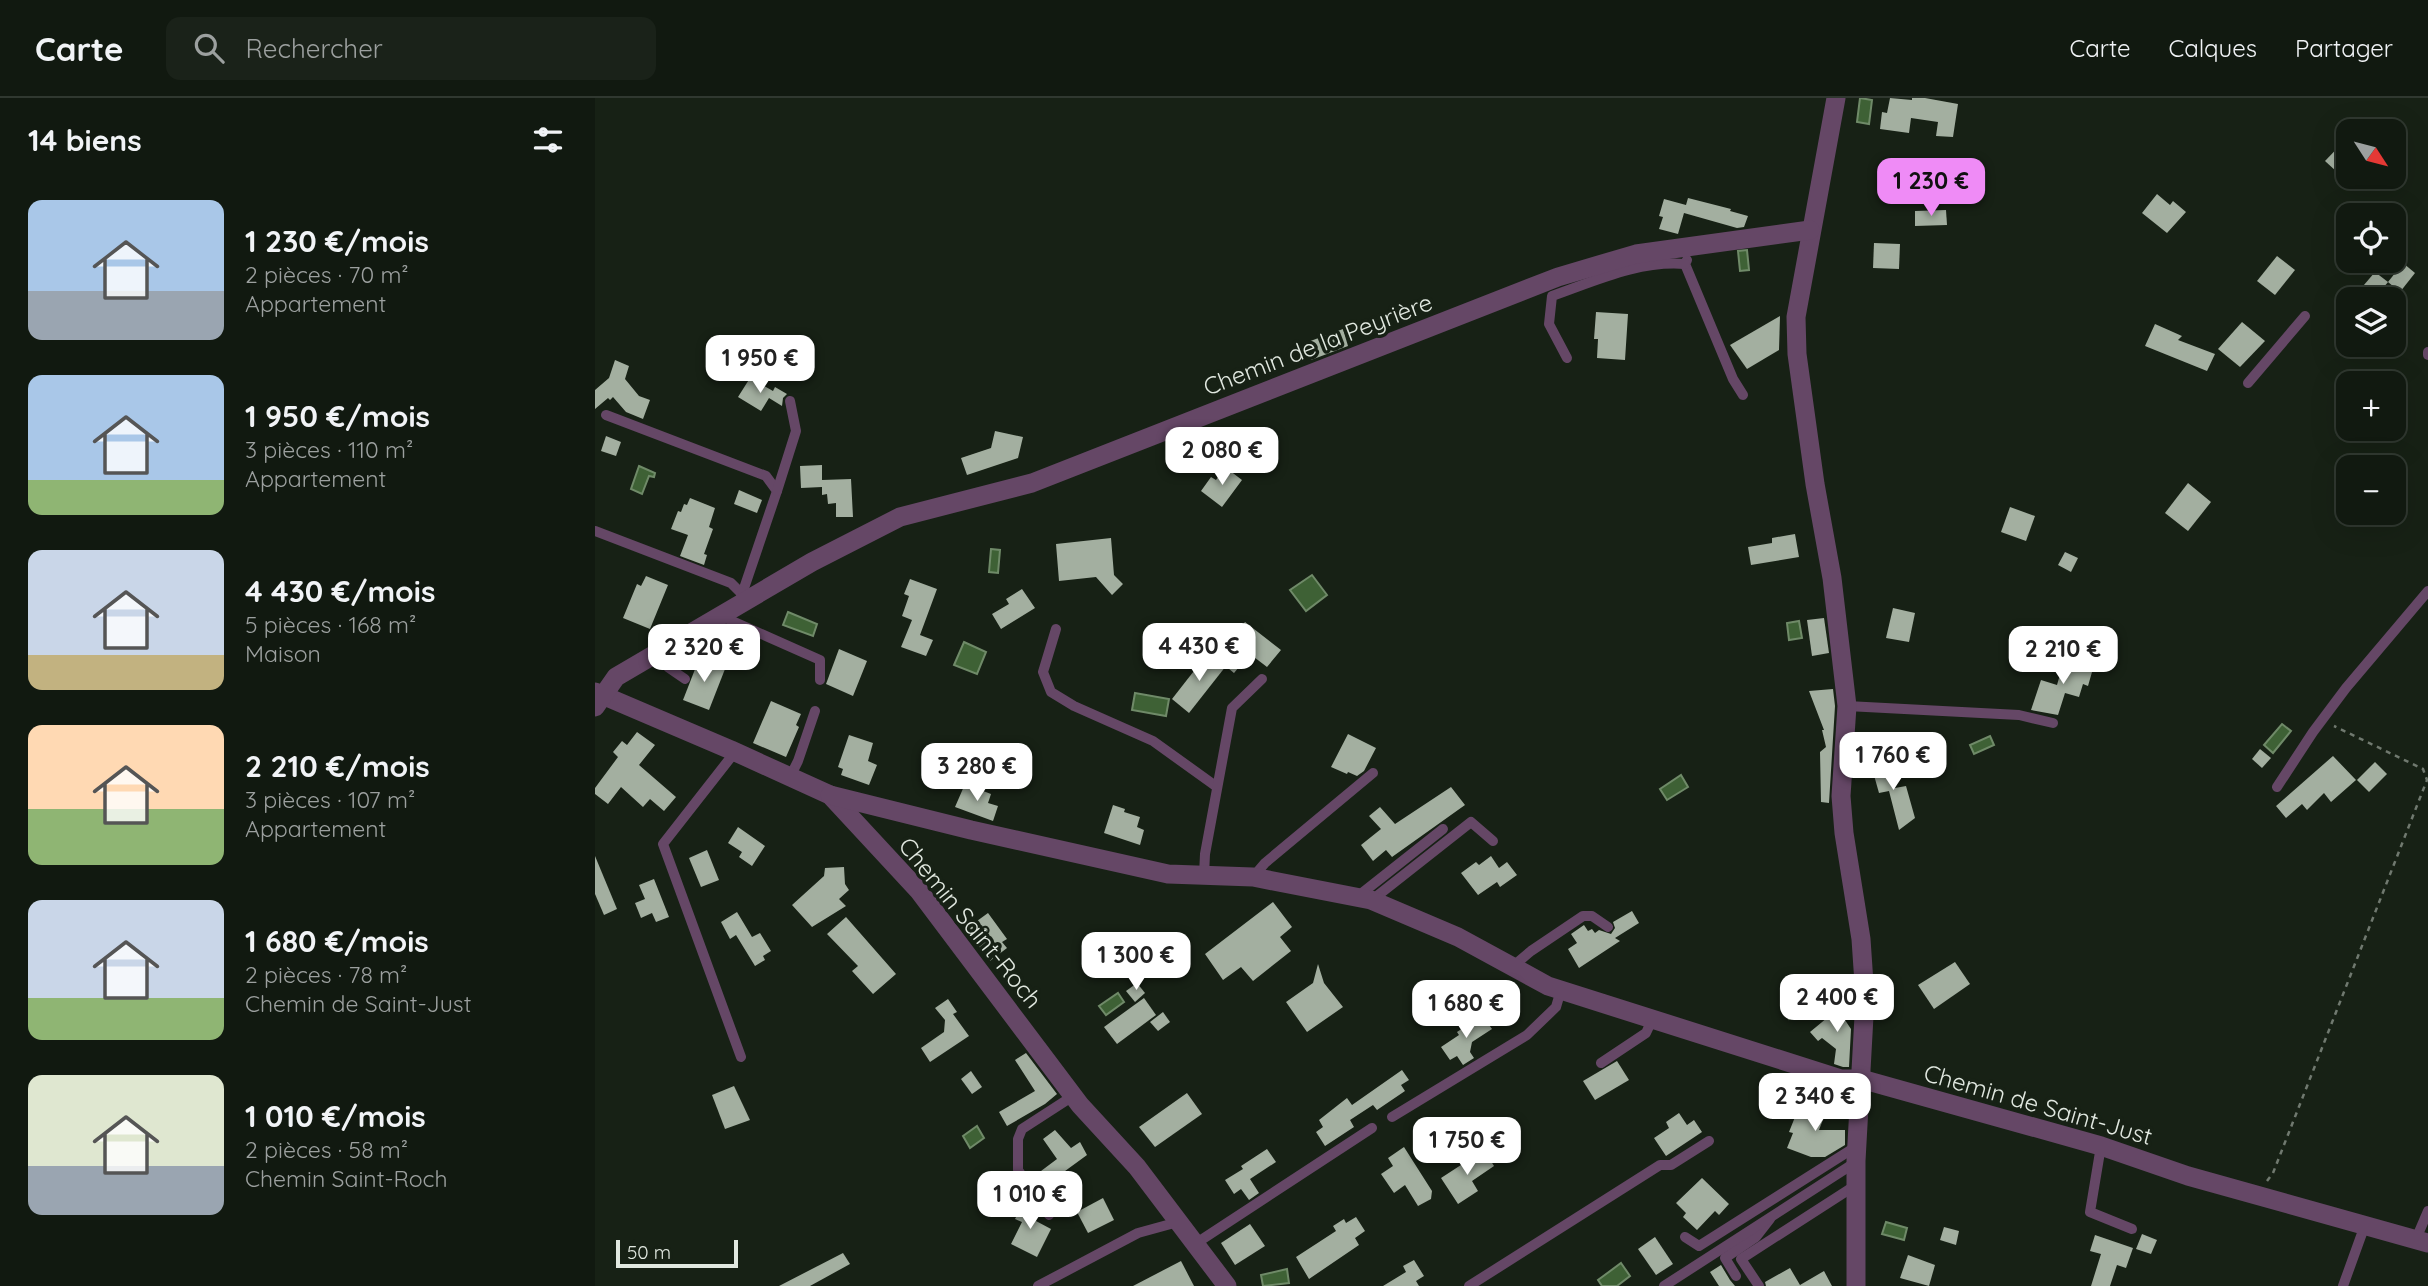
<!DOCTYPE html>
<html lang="fr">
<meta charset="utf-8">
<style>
body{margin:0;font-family:Quicksand,sans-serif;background:#1a2219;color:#f1f3f6;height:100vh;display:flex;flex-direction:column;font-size:26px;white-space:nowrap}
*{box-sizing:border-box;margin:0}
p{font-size:23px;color:#9ca09f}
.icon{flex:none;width:38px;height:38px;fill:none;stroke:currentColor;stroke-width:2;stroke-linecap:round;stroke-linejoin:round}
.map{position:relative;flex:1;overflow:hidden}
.side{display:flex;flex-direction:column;background:#111910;width:595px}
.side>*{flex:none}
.needle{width:46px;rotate:126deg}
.fabs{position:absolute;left:1741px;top:21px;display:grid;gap:14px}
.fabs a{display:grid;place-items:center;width:70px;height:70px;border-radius:14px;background:#111910;box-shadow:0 7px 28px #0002,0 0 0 2px #303830;font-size:35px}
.scale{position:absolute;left:21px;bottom:18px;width:122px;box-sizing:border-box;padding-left:7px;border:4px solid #e1e8e0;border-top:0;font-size:19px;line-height:24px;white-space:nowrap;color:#e1e8e0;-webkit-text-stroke:5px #172115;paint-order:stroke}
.price{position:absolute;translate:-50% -60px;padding:0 16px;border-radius:14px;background:#fff;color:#222;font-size:23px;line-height:46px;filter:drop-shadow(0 2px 4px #0008)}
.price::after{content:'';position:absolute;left:50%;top:42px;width:21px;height:16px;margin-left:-10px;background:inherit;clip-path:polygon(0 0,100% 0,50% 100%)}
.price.on{background:#ef8bf6;color:#111}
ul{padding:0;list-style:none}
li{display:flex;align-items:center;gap:21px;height:175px;padding:0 28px}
li span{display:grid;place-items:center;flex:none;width:196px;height:140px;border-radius:14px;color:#555}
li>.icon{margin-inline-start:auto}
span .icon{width:84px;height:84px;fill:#fffc;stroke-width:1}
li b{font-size:30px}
h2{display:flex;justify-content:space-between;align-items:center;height:84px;padding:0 28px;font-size:30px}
header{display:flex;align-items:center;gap:42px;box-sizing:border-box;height:98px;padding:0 35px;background:#111910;border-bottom:2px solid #303830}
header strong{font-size:33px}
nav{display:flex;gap:38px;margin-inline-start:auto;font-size:24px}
.search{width:490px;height:63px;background:#1a2219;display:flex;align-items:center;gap:18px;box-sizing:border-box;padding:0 24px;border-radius:14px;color:#9ca09f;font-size:26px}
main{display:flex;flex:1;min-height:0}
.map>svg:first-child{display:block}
</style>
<header>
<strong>Carte</strong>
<div class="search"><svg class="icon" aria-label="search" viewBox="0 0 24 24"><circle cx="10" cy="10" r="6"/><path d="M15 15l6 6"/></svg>Rechercher</div>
<nav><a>Carte</a><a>Calques</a><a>Partager</a></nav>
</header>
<main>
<section class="side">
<h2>14 biens<svg class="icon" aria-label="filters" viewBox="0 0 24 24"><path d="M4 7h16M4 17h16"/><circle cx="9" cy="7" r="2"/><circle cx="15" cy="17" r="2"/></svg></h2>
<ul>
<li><span style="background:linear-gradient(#a9c7e8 65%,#9aa5b1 0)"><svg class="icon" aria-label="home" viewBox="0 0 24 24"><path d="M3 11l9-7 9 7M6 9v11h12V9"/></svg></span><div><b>1 230 €/mois</b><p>2 pièces · 70 m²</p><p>Appartement</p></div></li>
<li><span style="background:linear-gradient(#a9c7e8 75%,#8fb573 0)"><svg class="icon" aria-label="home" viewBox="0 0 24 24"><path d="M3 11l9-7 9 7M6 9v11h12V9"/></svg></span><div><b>1 950 €/mois</b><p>3 pièces · 110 m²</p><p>Appartement</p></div></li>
<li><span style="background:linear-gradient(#c9d6e8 75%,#c2b280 0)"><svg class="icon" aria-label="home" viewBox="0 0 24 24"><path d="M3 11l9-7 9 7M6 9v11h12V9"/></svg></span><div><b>4 430 €/mois</b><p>5 pièces · 168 m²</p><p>Maison</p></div></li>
<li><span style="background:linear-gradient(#ffd9b3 60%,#8fb573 0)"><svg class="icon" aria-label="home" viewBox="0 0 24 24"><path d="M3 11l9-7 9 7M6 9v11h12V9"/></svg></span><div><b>2 210 €/mois</b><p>3 pièces · 107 m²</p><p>Appartement</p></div></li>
<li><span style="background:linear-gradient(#c9d6e8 70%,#8fb573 0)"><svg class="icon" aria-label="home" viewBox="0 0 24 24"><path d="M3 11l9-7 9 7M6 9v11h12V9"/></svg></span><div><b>1 680 €/mois</b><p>2 pièces · 78 m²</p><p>Chemin de Saint-Just</p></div></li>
<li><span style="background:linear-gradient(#dfe7d0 65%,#9aa5b1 0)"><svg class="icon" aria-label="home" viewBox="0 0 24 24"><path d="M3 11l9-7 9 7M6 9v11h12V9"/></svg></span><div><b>1 010 €/mois</b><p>2 pièces · 58 m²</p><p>Chemin Saint-Roch</p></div></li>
</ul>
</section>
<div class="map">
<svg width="1833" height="1188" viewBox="0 0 1833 1188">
<rect width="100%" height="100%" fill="#172115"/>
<!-- water -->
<g fill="#3e6135" stroke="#6f8a68" stroke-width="2">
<polygon points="1265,0 1277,2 1274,26 1262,24"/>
<polygon points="1152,152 1154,172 1145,173 1143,153"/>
<polygon points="44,368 60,375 59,379 54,378 47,396 36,391"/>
<polygon points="396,451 405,452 403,475 394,474"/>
<polygon points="717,477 732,497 711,513 695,492"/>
<polygon points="193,514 222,526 218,538 188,527"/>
<polygon points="1204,523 1207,540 1194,542 1192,525"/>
<polygon points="369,544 391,554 382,576 359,567"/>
<polygon points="540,595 574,601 571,618 537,612"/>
<polygon points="1687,626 1696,633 1678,655 1669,647"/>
<polygon points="1395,638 1399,647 1379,656 1375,647"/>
<polygon points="1086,677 1093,689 1072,702 1065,691"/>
<polygon points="523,895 529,904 511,917 504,908"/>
<polygon points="1210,897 1216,908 1194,921 1187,910"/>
<polygon points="382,1028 389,1040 375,1050 368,1038"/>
<polygon points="1291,1124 1312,1130 1309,1142 1287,1136"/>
<polygon points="1026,1165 1035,1178 1022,1188 1007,1188 1003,1182"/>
<polygon points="692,1171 694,1185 668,1188 666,1177"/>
</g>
<!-- building -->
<g fill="#a3afa0">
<polygon points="1295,0 1317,2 1317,0 1330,0 1363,6 1358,39 1341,38 1343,24 1316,20 1314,35 1285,31 1287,14 1292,15"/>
<polygon points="1754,38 1754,85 1730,63"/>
<polygon points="1562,96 1575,107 1578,103 1591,114 1572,135 1547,115"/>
<polygon points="1093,100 1136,111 1135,113 1153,118 1149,129 1142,130 1089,115 1083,136 1064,131 1068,119 1064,118 1069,101 1091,107"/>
<polygon points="1351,112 1352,127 1320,128 1320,113"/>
<polygon points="1279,145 1305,146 1304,171 1278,170"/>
<polygon points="1682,158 1700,172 1680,197 1662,183"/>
<polygon points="1808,165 1820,175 1805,194 1793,184"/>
<polygon points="1780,174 1793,184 1779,201 1773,201 1763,194"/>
<polygon points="1001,214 1033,216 1030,262 1002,260 1003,241 999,241"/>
<polygon points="1185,218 1184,252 1152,271 1135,247"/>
<polygon points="1647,224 1670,243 1645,269 1623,251"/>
<polygon points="1560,226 1587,238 1583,242 1620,256 1612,273 1550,248"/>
<polygon points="748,231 753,248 716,262 710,245"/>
<polygon points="20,262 34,268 30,281 44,298 55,302 48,321 31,314 18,299 15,302 13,300 0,311 0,292 14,280"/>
<polygon points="155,280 178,293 180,289 192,296 188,300 187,308 174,300 166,313 143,299"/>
<polygon points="400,333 428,339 423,360 372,377 366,360 396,350"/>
<polygon points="11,338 26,344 21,358 6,353"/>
<polygon points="227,367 227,382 256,381 258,419 241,419 241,405 233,406 232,396 227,397 227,389 206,390 205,368"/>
<polygon points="630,369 647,382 627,409 606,393 616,379 621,382"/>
<polygon points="1593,385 1616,404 1593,433 1570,415"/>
<polygon points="144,392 167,402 162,415 139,406"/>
<polygon points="95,400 120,410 114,429 118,431 109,456 112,457 109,467 85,458 93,437 76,431 83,413 86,414 89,406 92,407"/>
<polygon points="1415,409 1440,418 1431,443 1406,434"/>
<polygon points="1200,436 1204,459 1156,467 1153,449 1177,445 1177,440"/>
<polygon points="516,440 519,477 528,486 517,497 501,479 464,483 461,446"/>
<polygon points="1470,454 1483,460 1476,474 1463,467"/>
<polygon points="51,478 73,487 55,531 28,520 42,486 46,488"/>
<polygon points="315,481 342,491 325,537 338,542 331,558 306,549 317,522 307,518 314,498 309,496"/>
<polygon points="427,491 440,510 406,531 397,516 414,506 411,501"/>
<polygon points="1298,510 1320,515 1314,544 1291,540"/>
<polygon points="1229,520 1234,555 1217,558 1212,522"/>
<polygon points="650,524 686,552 672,569 655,556 639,575 622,561"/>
<polygon points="244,551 272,563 258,598 231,586"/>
<polygon points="613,555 631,568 594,615 577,601"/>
<polygon points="1470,559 1499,567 1493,588 1488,586 1484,599 1470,595 1463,617 1436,612 1446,582 1462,587"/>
<polygon points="104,561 130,571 114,612 88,602"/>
<polygon points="1238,591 1240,608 1234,705 1226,704 1225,654 1231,649 1227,632 1229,632 1214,593"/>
<polygon points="176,603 206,616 201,627 204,629 191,659 158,645"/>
<polygon points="42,634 60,647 44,667 81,699 69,713 55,701 48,709 26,689 13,706 0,696 0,690 23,659 18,654 27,643 32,647"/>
<polygon points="753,636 781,650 769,673 762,678 753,674 752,676 736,669"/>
<polygon points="254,637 278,645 273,663 282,667 274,687 246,677 248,671 243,669"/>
<polygon points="1665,651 1676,660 1667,670 1657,661"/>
<polygon points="1292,658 1300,690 1311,688 1320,720 1304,732 1294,693 1284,695 1275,663"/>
<polygon points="1738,658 1761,682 1736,704 1729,695 1712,712 1707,706 1691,720 1681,708"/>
<polygon points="1780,664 1792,676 1774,694 1762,682"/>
<polygon points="370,686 396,696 393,705 403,708 398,723 360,709"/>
<polygon points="856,689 870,707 797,759 791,752 778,763 766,747 786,731 774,718 785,709 800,726"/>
<polygon points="518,707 530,711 529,714 545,719 542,729 549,732 545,747 509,735"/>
<polygon points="143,729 170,748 157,768 144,759 147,754 133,745"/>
<polygon points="112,752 124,782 106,789 94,760"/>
<polygon points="0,758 22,811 9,817 0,796"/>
<polygon points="896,758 904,770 912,764 922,777 905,789 902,784 883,797 866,775 881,764 884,767"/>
<polygon points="249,769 250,786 254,792 244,801 251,808 217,829 197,807 229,778 230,770"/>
<polygon points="59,781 74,819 61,824 57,815 46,820 40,805 50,801 44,787"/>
<polygon points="678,804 697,829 685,839 696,853 658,883 646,869 628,882 610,856"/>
<polygon points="1037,813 1044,825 1020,840 1025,843 984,870 973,851 982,845 976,836 989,827 993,833 997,831 1000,835 1004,832 1016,836 1020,830 1018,824"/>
<polygon points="142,814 157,839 165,835 176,853 168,858 170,862 160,868 141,837 135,841 126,824"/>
<polygon points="393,815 412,841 407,844 412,850 395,863 371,831"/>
<polygon points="251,819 301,876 278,896 257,873 263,868 232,836"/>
<polygon points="1360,864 1375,886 1339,911 1323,887"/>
<polygon points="723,866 729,885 748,909 712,934 691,904 718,885"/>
<polygon points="542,885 550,895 540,904 531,893"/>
<polygon points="549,900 561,917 522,946 509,929"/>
<polygon points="1256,900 1256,916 1250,922 1256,931 1254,969 1248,969 1239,966 1241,951 1227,940 1223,943 1215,934"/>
<polygon points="353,901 362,914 358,916 374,938 335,964 326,950 349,934 350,922 340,910"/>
<polygon points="568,914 575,924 563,933 555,924"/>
<polygon points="887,917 897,931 877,944 875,954 879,960 868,967 862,958 855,962 846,949 864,937 862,934"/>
<polygon points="431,955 462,996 450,1006 412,1028 404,1014 440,993 420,962"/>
<polygon points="1022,963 1034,982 1000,1002 988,983"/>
<polygon points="807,972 814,982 806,987 810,993 782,1012 778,1007 755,1022 759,1029 730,1048 721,1034 728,1029 724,1022 752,1000 757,1007"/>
<polygon points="376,973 387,989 377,996 366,981"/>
<polygon points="139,988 155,1022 130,1031 117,997"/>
<polygon points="592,995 607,1016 560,1049 544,1029"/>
<polygon points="1214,999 1234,1006 1224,1032 1250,1032 1250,1047 1230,1059 1216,1059 1192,1050 1198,1035 1194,1034 1200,1019 1206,1021"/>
<polygon points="1084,1015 1092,1027 1099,1022 1107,1034 1071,1058 1059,1040 1074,1030 1071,1024"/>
<polygon points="460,1032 476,1050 485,1044 492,1057 455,1084 446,1073 462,1061 448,1041"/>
<polygon points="809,1049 837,1093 836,1101 823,1108 810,1087 799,1095 786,1076 798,1068 793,1060"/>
<polygon points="672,1051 681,1064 655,1081 664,1095 654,1102 646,1091 639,1096 630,1082 648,1071 646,1068"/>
<polygon points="889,1052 899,1068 877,1083 883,1093 863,1106 846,1080"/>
<polygon points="1107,1080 1134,1106 1124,1117 1120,1113 1102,1132 1088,1119 1091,1115 1081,1105"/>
<polygon points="508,1100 519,1122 493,1135 482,1114"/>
<polygon points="428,1105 441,1112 444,1116 441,1123 456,1131 442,1159 416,1146 427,1124 420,1121"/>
<polygon points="761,1119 770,1133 760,1140 764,1147 714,1181 701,1159 741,1133 738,1128 749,1121 751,1125"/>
<polygon points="655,1126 670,1148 640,1167 626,1145"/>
<polygon points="1349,1129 1364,1133 1361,1147 1345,1142"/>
<polygon points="1547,1136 1562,1142 1556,1156 1541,1151"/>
<polygon points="1500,1137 1538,1150 1531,1170 1522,1167 1515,1188 1496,1188 1506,1156 1495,1153"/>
<polygon points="1060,1139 1078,1166 1061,1177 1043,1151"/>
<polygon points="248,1155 255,1166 215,1188 184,1188"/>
<polygon points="1313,1157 1340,1167 1334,1188 1305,1180"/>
<polygon points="819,1162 829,1178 821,1183 824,1188 788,1188 811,1174 808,1168"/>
<polygon points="586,1163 599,1188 538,1188"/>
<polygon points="1126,1167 1135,1182 1140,1188 1124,1188 1115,1174"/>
<polygon points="1195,1170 1205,1187 1229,1173 1237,1188 1171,1188 1170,1184"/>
</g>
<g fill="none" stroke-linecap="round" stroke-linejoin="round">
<!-- path -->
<polyline stroke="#70796f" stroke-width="2.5" stroke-dasharray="5 5" stroke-linecap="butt" points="1672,1083 1678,1075 1832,682 1828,671 1739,628"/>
<!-- service -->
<g stroke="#654766" stroke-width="10">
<polyline points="1092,162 1090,166 1138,281 1148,297"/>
<polyline points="1833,254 1833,257"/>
<path d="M972,260L954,226L957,198C1000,183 1045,162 1090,166"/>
<polyline points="1653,285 1710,218"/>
<polyline points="11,317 171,378 182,393 144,505"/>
<polyline points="182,393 201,333 195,303"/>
<polyline points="0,433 136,485 147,496"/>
<polyline points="126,518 225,562 225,582"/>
<polyline points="461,531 448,574 456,594 479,608 558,643 622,689"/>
<polyline points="60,556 74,570 90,581"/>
<polyline points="1252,608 1424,617 1458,625"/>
<polyline points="140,654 68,746 146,959"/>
<polyline points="195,679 203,663 220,613"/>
<polyline points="1682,689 1718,634 1751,590 1833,493"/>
<polyline points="609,777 610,756 637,610 667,581"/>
<polyline points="658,779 670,765 778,675"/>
<polyline points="762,799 848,731"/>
<polyline points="777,802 876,724 898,743"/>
<polyline points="917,869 936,853 988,818 997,818 1013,829"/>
<polyline points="1006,965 1051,935 1058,920"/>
<polyline points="797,1019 932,937 961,909 966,892"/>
<polyline points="1506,1048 1495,1114 1537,1131"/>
<polyline points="454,1117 423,1072 423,1041 427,1031 478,998"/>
<polyline points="1090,1139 1104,1148 1262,1048"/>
<polyline points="1821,1141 1833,1113"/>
<polyline points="600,1146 777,1030"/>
<polyline points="1141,1178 1130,1160 1161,1139 1175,1121"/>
<polyline points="443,1188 543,1135 583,1124"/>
<polyline points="874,1188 1065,1067 1076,1067 1114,1043"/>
<polyline points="1069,1188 1261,1064"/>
<polyline points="1164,1188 1146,1161 1261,1087"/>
<polyline points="1748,1188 1770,1127"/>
</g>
<!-- minor -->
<g stroke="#654766" stroke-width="19">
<polyline points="1241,0 1201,219 1202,256 1220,386 1237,480 1252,608 1246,698 1249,735 1266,841 1270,900 1261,1063 1261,1188"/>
<polyline points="0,594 136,652 235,697 324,793 485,1007 542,1069 632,1188"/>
<polyline points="0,609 21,579 217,464 305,419 437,385 963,179 1041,156 1215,132"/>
<polyline points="235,697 376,732 573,776 658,779 776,802 863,839 953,888 1246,981 1266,981 1506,1048 1593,1078 1833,1145"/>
</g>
</g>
<g text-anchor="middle" stroke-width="7" stroke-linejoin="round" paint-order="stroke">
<!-- street labels -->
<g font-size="24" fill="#e1e8e0" stroke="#172115">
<text transform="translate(723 247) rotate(-21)" y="8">Chemin de la Peyrière</text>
<text transform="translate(375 825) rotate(51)" y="8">Chemin Saint-Roch</text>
<text transform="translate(1443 1007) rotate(16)" y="8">Chemin de Saint-Just</text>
</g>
</g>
</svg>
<div class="fabs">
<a><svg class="needle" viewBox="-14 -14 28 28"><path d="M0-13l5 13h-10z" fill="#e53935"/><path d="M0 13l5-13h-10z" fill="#9ca09f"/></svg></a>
<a><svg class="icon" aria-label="locate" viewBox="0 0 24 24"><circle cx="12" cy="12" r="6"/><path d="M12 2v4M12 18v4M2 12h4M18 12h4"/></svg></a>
<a><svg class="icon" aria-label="layers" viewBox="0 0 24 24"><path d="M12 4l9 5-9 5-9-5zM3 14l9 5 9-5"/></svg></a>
<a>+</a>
<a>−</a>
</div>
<div class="scale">50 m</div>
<b class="price on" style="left:1336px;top:120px">1 230 €</b>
<b class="price" style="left:165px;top:297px">1 950 €</b>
<b class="price" style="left:627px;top:389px">2 080 €</b>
<b class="price" style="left:604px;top:585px">4 430 €</b>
<b class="price" style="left:109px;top:586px">2 320 €</b>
<b class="price" style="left:1468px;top:588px">2 210 €</b>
<b class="price" style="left:1298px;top:694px">1 760 €</b>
<b class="price" style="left:382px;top:705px">3 280 €</b>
<b class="price" style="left:541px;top:894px">1 300 €</b>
<b class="price" style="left:1242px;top:936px">2 400 €</b>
<b class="price" style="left:871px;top:942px">1 680 €</b>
<b class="price" style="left:1220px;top:1035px">2 340 €</b>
<b class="price" style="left:872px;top:1079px">1 750 €</b>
<b class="price" style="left:435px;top:1133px">1 010 €</b>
</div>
</main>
